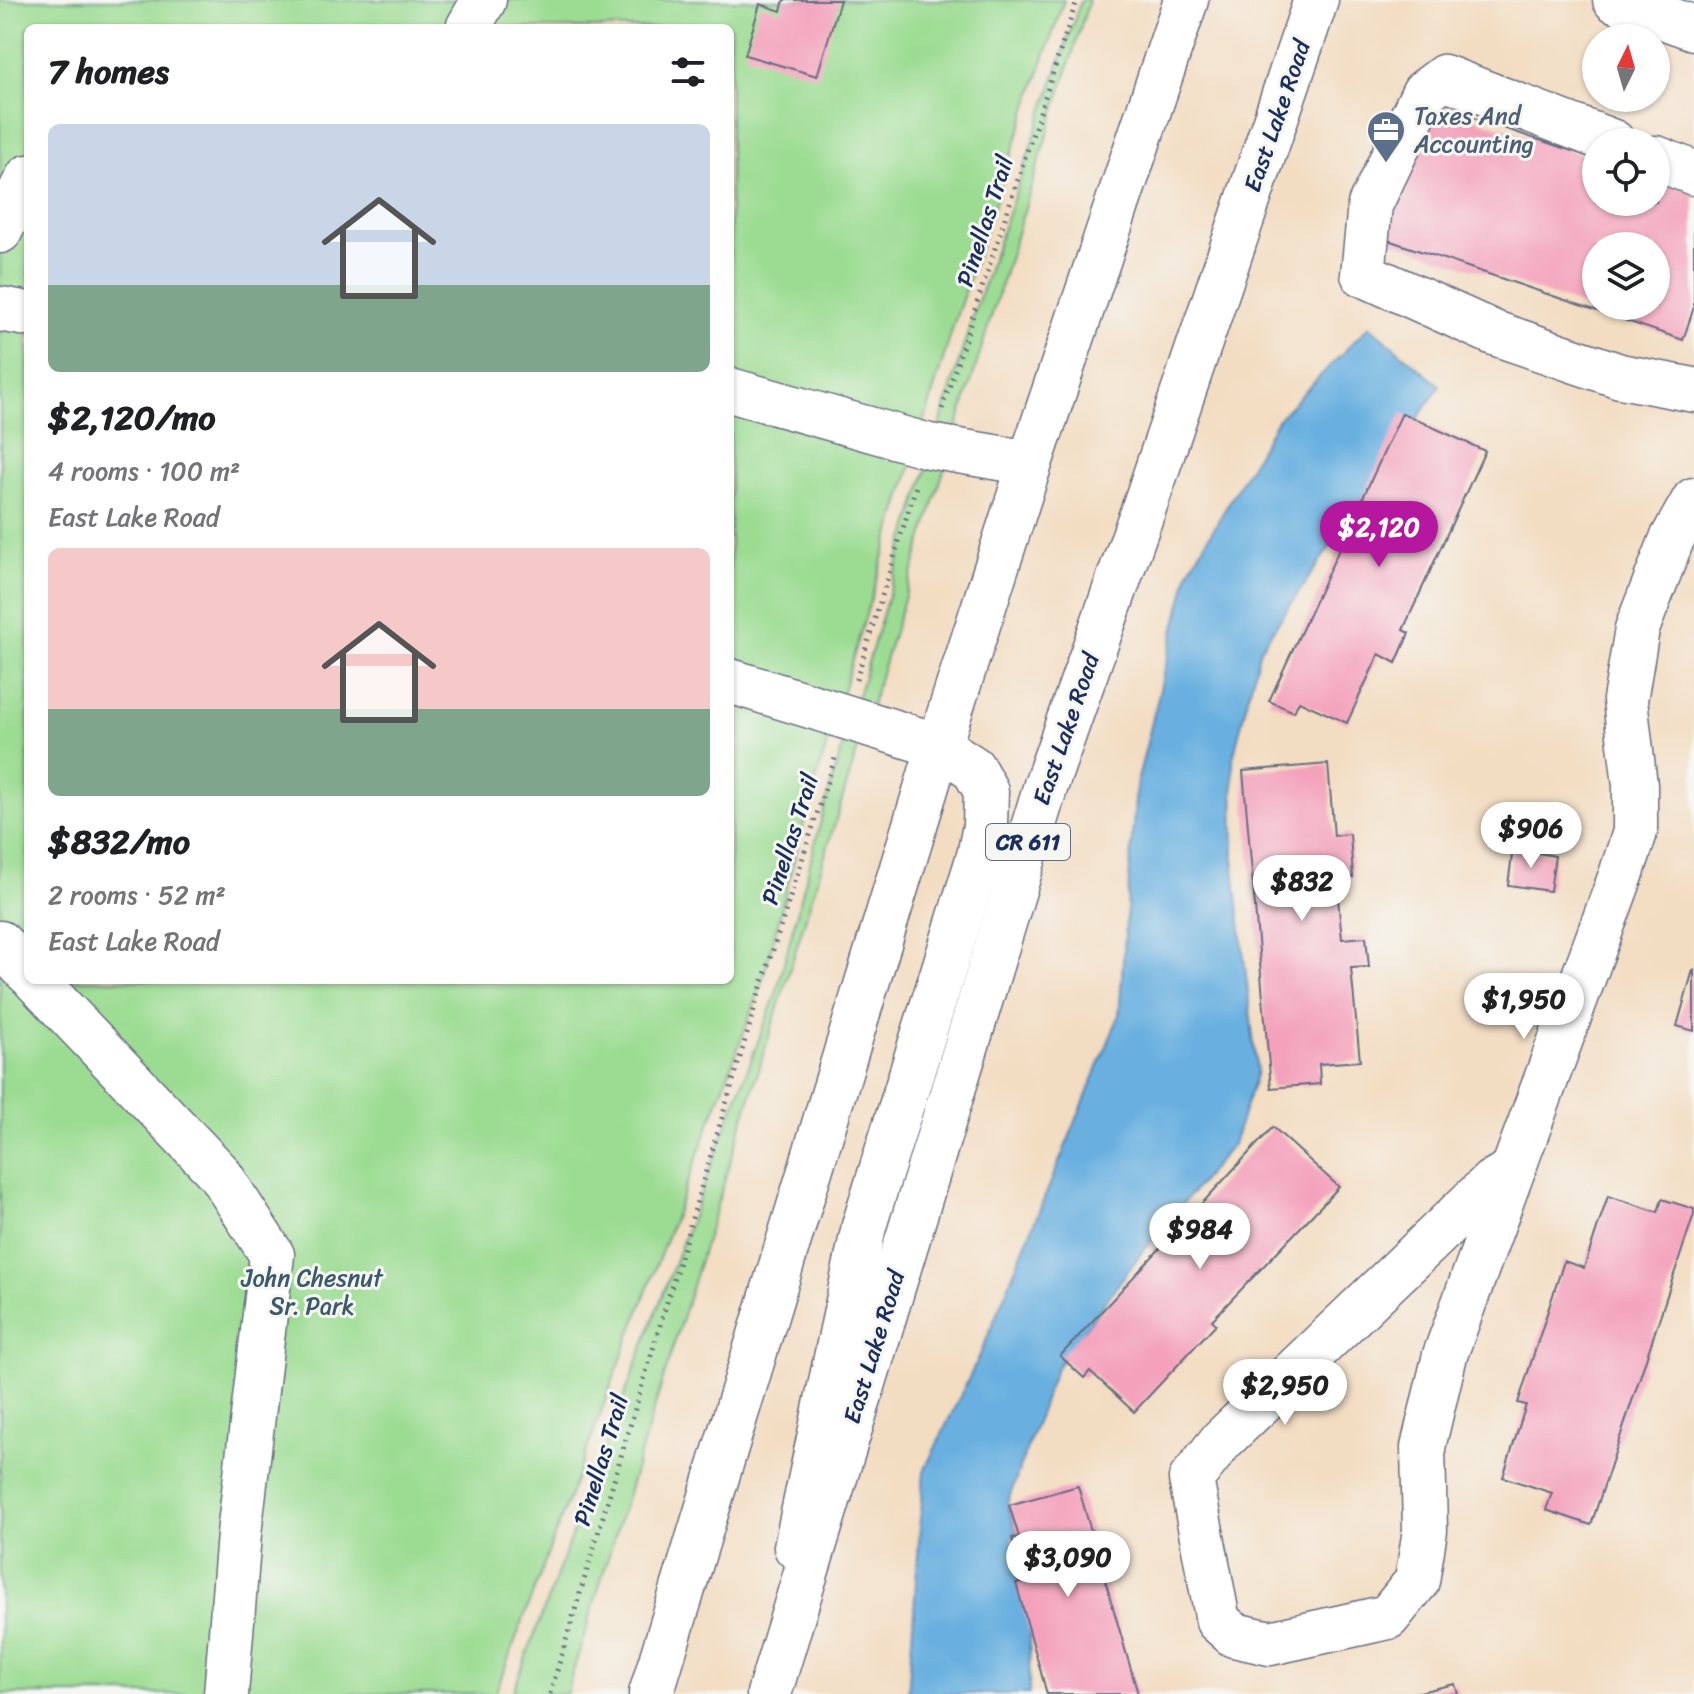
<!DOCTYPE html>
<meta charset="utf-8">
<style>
body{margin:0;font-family:Sriracha,sans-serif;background:#f6f6f6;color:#202124;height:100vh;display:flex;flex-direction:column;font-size:30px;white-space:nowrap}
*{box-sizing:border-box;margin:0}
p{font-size:26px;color:#757577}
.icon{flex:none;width:44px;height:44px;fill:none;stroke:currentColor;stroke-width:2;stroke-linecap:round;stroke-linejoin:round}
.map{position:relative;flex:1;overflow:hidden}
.side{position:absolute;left:24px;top:24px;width:710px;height:960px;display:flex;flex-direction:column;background:#fff;border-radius:12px;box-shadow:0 2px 6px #0004}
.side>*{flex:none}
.needle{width:52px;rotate:5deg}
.buttons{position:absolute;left:1582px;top:24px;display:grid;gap:16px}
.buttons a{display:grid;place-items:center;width:88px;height:88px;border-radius:50%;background:#fff;box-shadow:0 2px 6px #0004;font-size:40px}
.price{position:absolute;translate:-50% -68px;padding:0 18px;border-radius:28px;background:#fff;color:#222;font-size:26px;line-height:52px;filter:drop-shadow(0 2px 4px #0008)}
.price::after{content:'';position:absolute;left:50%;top:48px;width:24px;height:18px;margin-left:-12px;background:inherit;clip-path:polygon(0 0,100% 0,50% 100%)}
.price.on{background:#b5179e;color:#fff}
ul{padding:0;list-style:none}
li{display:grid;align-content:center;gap:16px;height:424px;padding:0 24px}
li span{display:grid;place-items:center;height:248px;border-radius:12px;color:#555}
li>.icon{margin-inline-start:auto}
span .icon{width:144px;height:144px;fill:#fffc;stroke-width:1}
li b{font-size:34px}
h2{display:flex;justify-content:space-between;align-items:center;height:96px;padding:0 24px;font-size:34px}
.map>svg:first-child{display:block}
</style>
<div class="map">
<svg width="1694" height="1694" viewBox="0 0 1694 1694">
<rect width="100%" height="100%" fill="#f6f6f2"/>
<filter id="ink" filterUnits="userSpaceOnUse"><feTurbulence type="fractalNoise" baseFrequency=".0125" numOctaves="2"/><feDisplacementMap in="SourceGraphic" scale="16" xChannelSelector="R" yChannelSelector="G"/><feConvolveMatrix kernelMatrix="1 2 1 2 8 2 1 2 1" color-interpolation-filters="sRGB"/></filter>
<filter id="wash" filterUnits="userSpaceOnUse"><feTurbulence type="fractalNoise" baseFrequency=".006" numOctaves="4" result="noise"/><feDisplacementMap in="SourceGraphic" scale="32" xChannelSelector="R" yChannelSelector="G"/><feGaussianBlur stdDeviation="1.8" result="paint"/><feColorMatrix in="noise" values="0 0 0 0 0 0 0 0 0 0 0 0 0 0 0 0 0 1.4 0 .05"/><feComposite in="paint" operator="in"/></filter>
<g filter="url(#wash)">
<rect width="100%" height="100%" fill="#f3ddc2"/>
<!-- green -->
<g fill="#9bdc92" stroke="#5b8678" stroke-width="2" fill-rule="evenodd">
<path d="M0,0H1064L955,320L810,800L761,987L495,1694H0ZM28,28H730V980H28Z"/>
<polygon points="1081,0 1089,0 566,1694 512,1694 776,994 825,805 970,325"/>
</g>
<!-- water -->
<polygon fill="#69b0e0" stroke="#42709f" stroke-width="2" points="1369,326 1440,386 1260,649 1233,758 1234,868 1257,1072 1233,1144 1139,1256 1055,1370 1007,1504 1031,1571 1029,1694 908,1694 924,1471 980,1355 1119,1016 1136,787 1189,571 1277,420"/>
<g id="blocks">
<!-- building -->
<g fill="#f4a2bc" fill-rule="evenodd">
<polygon points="784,0 840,0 817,76 745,55 760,4 781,11"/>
<path d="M1422,101L1596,159V202H1656V180L1694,192V307L1683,340L1376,236ZM1596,246H1656V306H1596Z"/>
<polygon points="1402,413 1485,451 1403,630 1409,633 1396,663 1379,654 1347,723 1299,701 1294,712 1269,701"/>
<polygon points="1328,764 1334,836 1350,834 1353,877 1336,879 1342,939 1366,937 1369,967 1351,968 1360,1061 1319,1064 1320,1084 1271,1088 1243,771"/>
<polygon points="1513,848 1555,856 1550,891 1508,885"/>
<polygon points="1693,970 1694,970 1694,1031 1677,1026"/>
<polygon points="1273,1127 1339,1187 1212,1320 1216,1324 1134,1412 1090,1371 1084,1378 1060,1356"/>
<polygon points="1608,1196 1658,1212 1662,1199 1694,1209 1694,1214 1591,1525 1546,1510 1552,1493 1503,1477 1526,1405 1518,1403 1564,1261 1584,1268"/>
<polygon points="1078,1486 1138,1694 1047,1694 1016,1583 1024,1581 1012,1538 1019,1537 1009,1505"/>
<polygon points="1455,1684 1458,1694 1415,1694 1415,1693"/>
</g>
</g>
</g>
<g filter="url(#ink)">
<use href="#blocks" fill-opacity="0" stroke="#676c81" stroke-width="2"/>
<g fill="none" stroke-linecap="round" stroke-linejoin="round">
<!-- minor casing -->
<g stroke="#676c81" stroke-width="47">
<g id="minor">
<polyline points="1615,0 1694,28"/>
<polyline points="468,28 484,0"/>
<polyline points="1613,142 1444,77 1424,92 1370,205 1363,274 1494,333 1620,376 1694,390"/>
<polyline points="1656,158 1694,173"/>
<polyline points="0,231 28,177"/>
<polyline points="0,309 28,314"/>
<polyline points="730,390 929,446 1030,463"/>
<polyline points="730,681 939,746 973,768 986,791 985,826 979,856 864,1226 796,1547"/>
<polyline points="0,943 28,973"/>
<polyline points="35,980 219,1173 272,1255 239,1534 226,1694"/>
<polyline points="1513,1170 1492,1182 1222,1440 1191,1479 1218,1621 1234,1635 1270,1643 1388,1617 1417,1581 1425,1530 1423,1447 1445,1355 1621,875 1635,832 1635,785 1625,700 1637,629 1672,539 1694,500"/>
</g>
</g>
<!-- major casing -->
<g stroke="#676c81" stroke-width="47">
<g id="major">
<polyline points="651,1694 939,746 1030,463 1186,0"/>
<polyline points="769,1694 1046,785 1146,502 1316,0"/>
</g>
</g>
<!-- path -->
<g stroke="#676c81" stroke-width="5" stroke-dasharray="2 6" stroke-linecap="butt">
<polyline points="942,409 1077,0"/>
<polyline points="856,680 917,483"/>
<polyline points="550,1694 761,987 836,755"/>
</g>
<!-- minor -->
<use href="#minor" stroke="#fff" stroke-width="44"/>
<!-- major -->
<use href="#major" stroke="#fff" stroke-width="44"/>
</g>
</g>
<!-- icons -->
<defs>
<g id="office-pin" transform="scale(2)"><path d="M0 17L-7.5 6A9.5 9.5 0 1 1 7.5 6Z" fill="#5c6f8a" stroke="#f6f6f2"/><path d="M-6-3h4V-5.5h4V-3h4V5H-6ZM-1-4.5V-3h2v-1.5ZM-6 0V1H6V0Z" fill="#fff"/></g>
</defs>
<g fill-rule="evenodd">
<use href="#office-pin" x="1386" y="130"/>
</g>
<g text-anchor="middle" stroke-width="6" stroke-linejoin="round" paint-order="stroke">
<!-- shield labels -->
<rect fill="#f6f6f2" stroke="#5d6b8a" stroke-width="2" x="986" y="824" width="84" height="36" rx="6"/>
<g font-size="22" font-weight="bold" fill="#1b2f5e">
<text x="1028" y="850">CR 611</text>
</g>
<!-- street labels -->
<g font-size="24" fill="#1b2f5e" stroke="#f6f6f2">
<text transform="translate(1277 116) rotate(-71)" y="8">East Lake Road</text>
<text transform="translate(985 221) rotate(-72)" y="8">Pinellas Trail</text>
<text transform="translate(1066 729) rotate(-71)" y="8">East Lake Road</text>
<text transform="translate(790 839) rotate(-72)" y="8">Pinellas Trail</text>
<text transform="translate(874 1347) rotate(-73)" y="8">East Lake Road</text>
<text transform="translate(601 1460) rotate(-73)" y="8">Pinellas Trail</text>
</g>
<!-- service labels -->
<g font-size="24" fill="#4e5e75" stroke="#f6f6f2" text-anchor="start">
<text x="1414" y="124">Taxes And<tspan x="1414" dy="28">Accounting</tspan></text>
</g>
<!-- park labels -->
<g font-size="24" fill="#3b5a6b" stroke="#f6f6f2">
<text x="312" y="1286">John Chesnut<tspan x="312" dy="28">Sr. Park</tspan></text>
</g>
</g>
</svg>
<div class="buttons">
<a><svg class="needle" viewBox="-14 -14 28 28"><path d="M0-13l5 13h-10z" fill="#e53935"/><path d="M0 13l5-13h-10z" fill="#757577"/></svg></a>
<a><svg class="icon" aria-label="locate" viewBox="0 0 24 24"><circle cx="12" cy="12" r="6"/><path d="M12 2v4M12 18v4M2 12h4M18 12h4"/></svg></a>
<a><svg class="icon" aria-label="layers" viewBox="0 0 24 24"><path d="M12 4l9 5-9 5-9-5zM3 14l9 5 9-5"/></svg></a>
</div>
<b class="price on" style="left:1379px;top:569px">$2,120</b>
<b class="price" style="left:1531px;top:870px">$906</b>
<b class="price" style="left:1302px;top:923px">$832</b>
<b class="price" style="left:1524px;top:1041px">$1,950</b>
<b class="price" style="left:1200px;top:1271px">$984</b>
<b class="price" style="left:1285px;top:1427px">$2,950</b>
<b class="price" style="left:1068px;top:1599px">$3,090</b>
<section class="side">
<h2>7 homes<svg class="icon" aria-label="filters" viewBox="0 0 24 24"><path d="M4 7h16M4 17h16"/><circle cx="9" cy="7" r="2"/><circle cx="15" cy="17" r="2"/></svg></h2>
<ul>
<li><span style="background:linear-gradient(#c9d6e8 65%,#7fa58c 0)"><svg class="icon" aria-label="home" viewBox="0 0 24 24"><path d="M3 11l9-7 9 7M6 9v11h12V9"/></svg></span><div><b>$2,120/mo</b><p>4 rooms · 100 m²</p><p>East Lake Road</p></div></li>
<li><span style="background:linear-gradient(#f6c9c9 65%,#7fa58c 0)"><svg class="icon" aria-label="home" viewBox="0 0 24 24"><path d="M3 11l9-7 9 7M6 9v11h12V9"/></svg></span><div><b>$832/mo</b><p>2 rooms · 52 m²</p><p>East Lake Road</p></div></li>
</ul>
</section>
</div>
